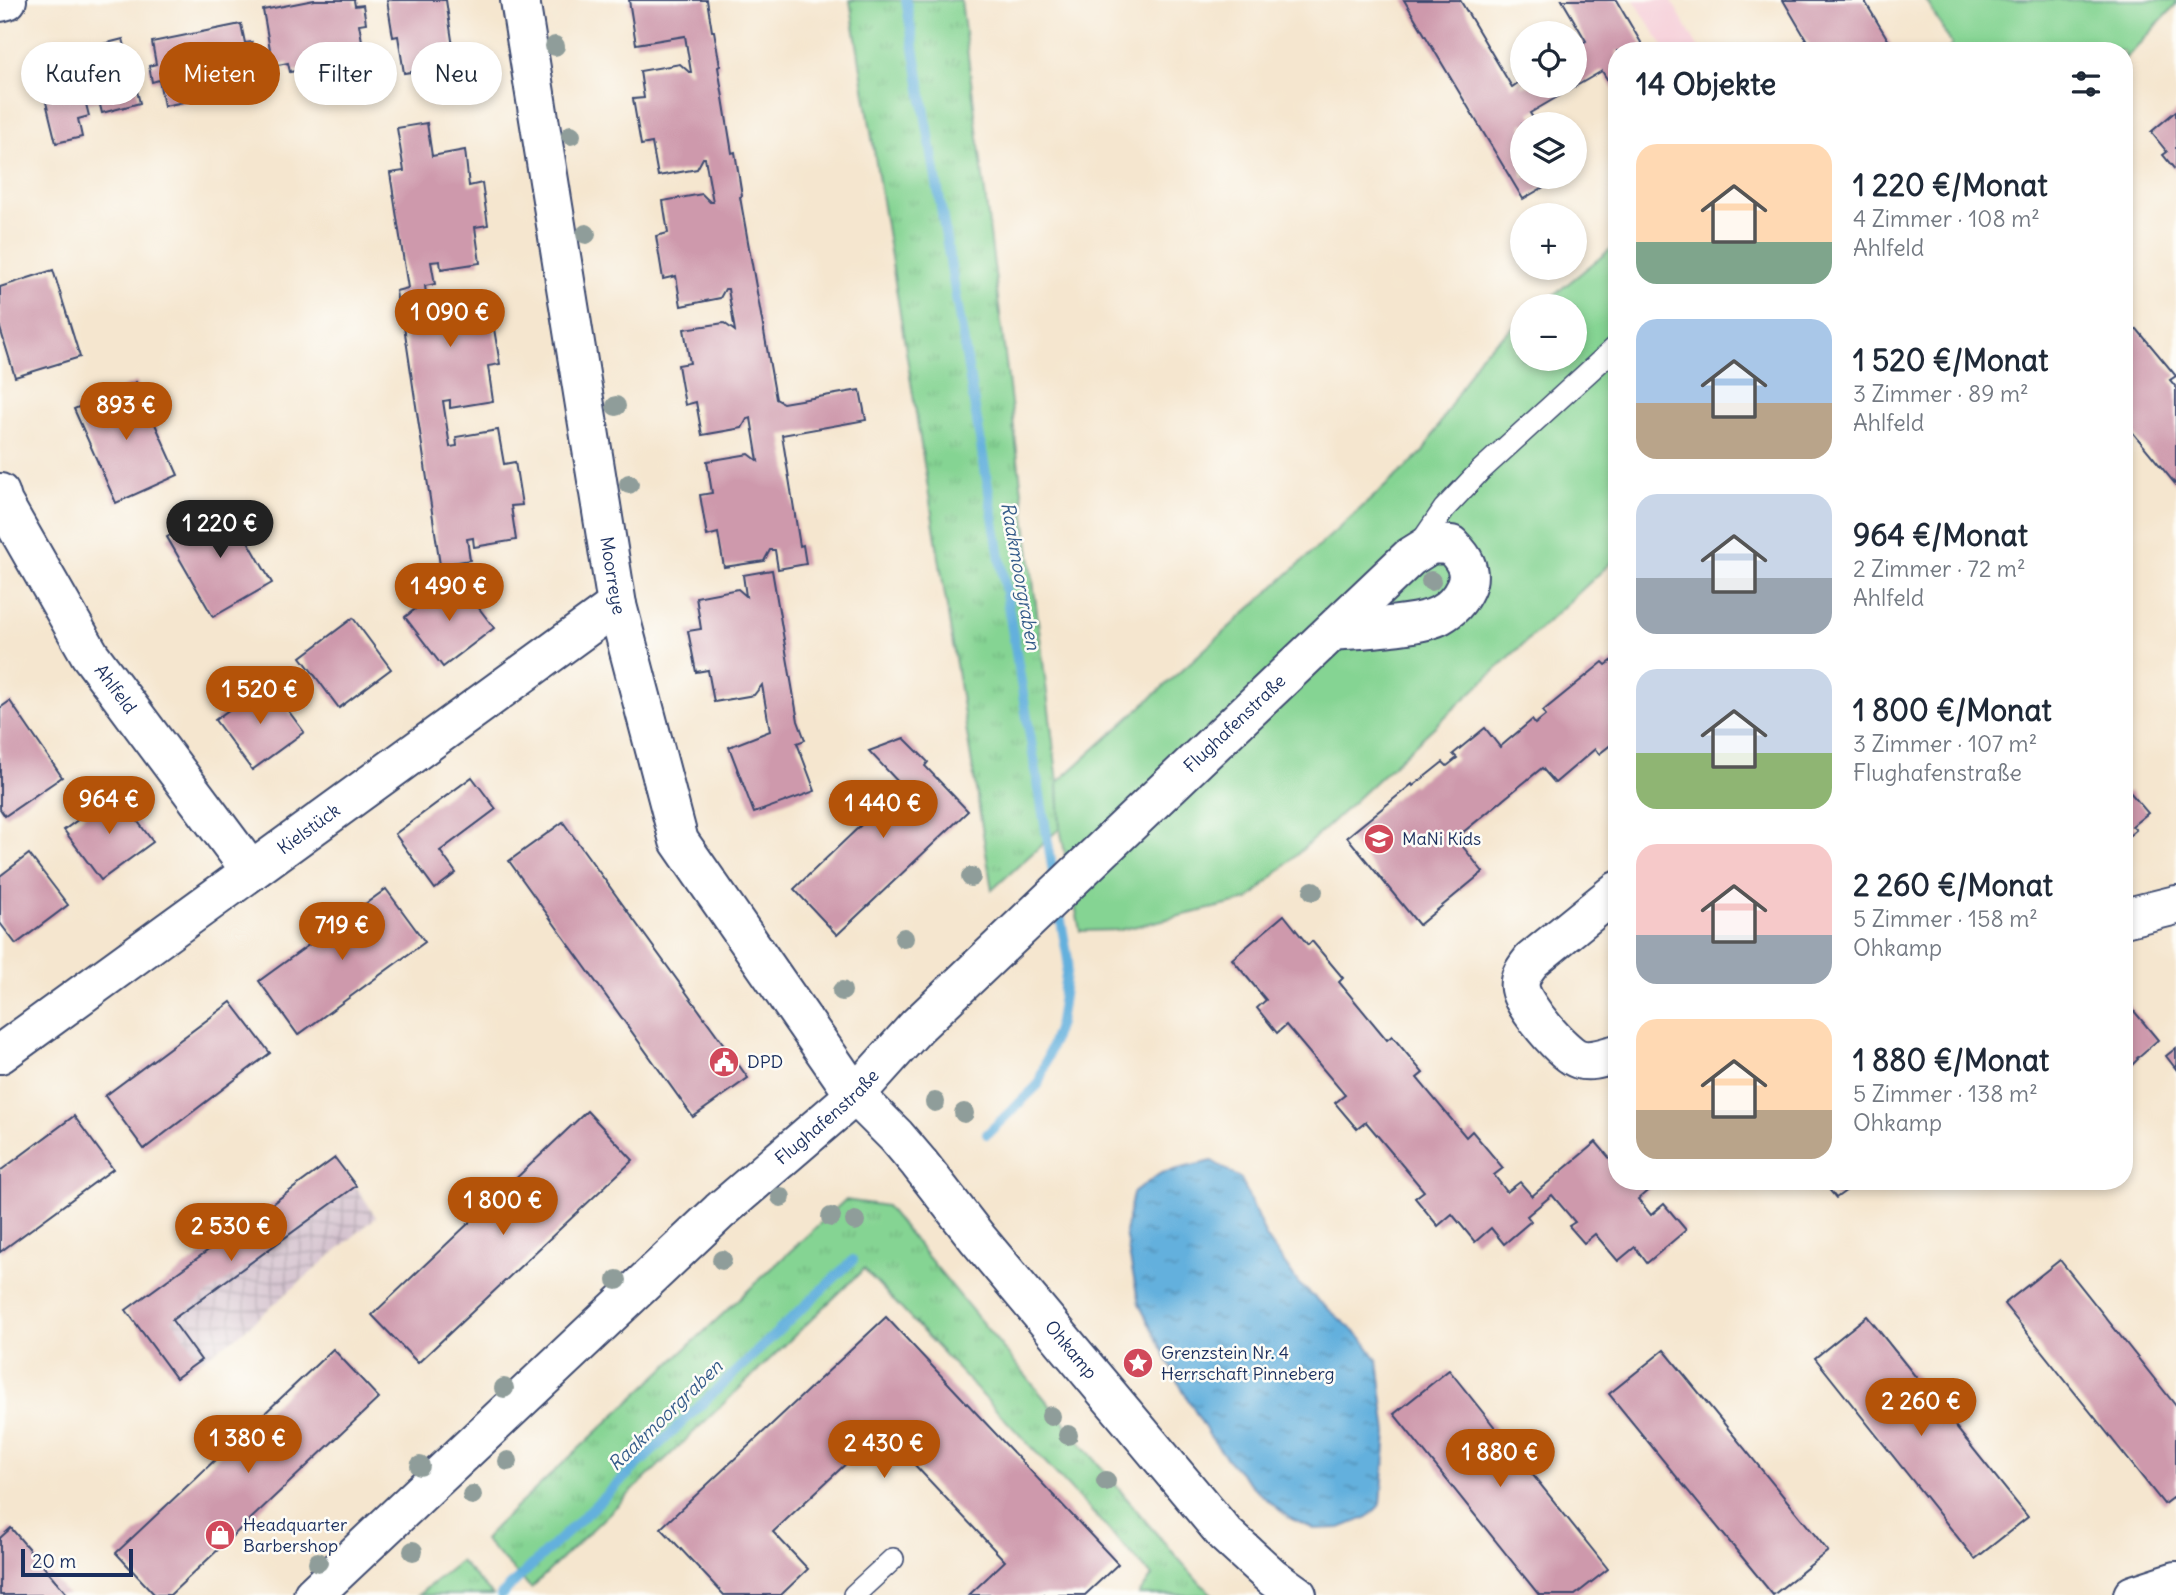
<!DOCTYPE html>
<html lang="de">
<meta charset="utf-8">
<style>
body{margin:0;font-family:Delius,sans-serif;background:#f6f6f7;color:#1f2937;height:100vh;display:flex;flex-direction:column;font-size:26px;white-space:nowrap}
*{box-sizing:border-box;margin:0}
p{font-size:23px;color:#747a83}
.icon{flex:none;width:38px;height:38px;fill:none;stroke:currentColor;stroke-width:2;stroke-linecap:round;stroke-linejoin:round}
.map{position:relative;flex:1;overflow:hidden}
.sheet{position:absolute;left:1608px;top:42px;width:525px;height:1148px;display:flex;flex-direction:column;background:#fff;border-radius:28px;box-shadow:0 4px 10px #0003}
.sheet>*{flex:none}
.banner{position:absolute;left:21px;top:42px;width:665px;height:63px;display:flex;gap:14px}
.fabs{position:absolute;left:1510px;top:21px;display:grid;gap:14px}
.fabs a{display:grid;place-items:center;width:77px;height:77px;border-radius:50%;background:#fff;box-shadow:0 4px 10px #0003;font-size:35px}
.scale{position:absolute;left:21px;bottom:18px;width:112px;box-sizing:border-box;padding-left:7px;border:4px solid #1b2f5e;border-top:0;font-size:19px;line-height:24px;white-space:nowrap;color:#1b2f5e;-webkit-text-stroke:5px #fdfcf7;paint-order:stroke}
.price{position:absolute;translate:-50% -60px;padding:0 16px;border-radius:24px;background:#b45309;color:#fff;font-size:23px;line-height:46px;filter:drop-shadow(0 2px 4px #0008)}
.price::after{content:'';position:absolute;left:50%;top:42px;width:21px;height:16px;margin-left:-10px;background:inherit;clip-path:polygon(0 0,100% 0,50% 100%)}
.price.selected{background:#222;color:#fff}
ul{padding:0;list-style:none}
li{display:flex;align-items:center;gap:21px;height:175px;padding:0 28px}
li span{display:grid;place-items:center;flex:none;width:196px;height:140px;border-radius:21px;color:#555}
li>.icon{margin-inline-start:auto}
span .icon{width:84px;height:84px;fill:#fffc;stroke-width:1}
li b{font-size:30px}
h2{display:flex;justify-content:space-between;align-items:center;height:84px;padding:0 28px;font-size:30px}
.pill{padding:0 24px;border-radius:32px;background:#fff;box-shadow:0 4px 10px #0003;font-size:24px;line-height:63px}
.pill.selected{background:#b45309;color:#fff}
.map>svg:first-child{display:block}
</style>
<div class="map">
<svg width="2176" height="1595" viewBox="0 0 2176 1595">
<defs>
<pattern id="industrial-grid" width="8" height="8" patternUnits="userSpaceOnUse" patternTransform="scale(1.75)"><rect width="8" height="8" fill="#d1bdcb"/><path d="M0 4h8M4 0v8" fill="none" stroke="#a99aa8"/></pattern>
<pattern id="grass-tufts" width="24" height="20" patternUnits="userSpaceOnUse" patternTransform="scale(1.75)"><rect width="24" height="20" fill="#85d493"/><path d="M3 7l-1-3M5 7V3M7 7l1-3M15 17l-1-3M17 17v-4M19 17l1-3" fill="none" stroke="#72b681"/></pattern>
<pattern id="water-ripples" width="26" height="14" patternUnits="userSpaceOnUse" patternTransform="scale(1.75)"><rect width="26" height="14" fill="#64b0dd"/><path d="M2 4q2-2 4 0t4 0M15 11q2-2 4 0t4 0" fill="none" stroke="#5290b6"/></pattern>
</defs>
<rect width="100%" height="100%" fill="#fdfcf7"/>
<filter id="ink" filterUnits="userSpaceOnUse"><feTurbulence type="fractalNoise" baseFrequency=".0143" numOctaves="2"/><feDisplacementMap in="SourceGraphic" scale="14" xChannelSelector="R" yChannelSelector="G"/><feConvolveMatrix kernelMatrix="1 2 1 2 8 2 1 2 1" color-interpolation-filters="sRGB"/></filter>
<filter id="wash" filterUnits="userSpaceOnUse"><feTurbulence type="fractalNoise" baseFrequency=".00686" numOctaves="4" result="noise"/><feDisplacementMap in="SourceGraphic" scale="28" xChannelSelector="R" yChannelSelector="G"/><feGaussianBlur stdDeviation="1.57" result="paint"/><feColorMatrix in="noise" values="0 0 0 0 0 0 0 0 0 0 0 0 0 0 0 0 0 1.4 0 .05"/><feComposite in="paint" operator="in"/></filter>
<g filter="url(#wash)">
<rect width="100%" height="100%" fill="#f5e6cf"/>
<!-- built -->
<polygon fill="#f6cfd9" points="1634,0 1671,0 1700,51 1666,51"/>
<!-- industrial -->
<polygon fill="url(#industrial-grid)" points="356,1186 376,1217 236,1337 201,1360 172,1320"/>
<!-- grass -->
<g fill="url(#grass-tufts)" stroke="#508278" stroke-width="2">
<polygon points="850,0 961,0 1058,782 1060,828 992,890"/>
<polygon points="845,1200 886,1206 1147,1523 1200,1583 1213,1595 1139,1595 1152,1576 864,1269 531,1588 484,1540 495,1527"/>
<polygon points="460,1561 493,1595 418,1595"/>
</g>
<!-- park -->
<g fill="#85d493" stroke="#508278" stroke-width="2">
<polygon points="1926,0 2176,0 2176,5 2125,59 2124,51 1947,51 1952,45"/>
<polygon points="1617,244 1617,557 1248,900 1120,930 1080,931 1060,828 1058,782 1423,452 1480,355 1522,320 1522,359 1575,359 1575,306 1540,306"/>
</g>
<!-- water -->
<polygon fill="url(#water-ripples)" stroke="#40709e" stroke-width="2" points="1212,1161 1241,1179 1266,1237 1299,1284 1362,1338 1378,1361 1387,1433 1381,1504 1368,1517 1340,1528 1314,1529 1289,1518 1258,1492 1229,1461 1209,1435 1183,1391 1139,1304 1125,1233 1133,1193 1161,1173"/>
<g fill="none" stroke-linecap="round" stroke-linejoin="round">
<!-- stream -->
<g stroke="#64b0dd" stroke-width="10">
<polyline points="906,0 1055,884"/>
<polyline points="987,1134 1038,1085 1059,1023 1068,960 1058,904"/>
<polyline points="501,1595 853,1260"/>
</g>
</g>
<g id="blocks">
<!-- building -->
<g fill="#ce99ac">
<polygon points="314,0 354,0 355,6 363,5 366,23 359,24 365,58 290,72 288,63 273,66 263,10"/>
<polygon points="387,0 446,0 453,47 449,47 454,83 421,88 418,71 404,73 398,36 393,37"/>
<polygon points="629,0 707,0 712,31 714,31 720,66 718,67 732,153 735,152 742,196 740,197 776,399 783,403 860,390 866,420 782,435 800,546 803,545 806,564 778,569 775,550 770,550 764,561 724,567 718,533 707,536 700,495 712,493 707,461 749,454 758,461 751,418 747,419 742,428 702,435 696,402 685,405 678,365 690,363 684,329 724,323 735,331 728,289 725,289 720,298 681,306 676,276 663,279 656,236 668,233 663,201 702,194 710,202 713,202 705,158 703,158 697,169 658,176 652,143 641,145 633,99 644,98 640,71 680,64 689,72 691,72 685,36 636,44"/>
<polygon points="1404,0 1460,0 1512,87 1522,80 1522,86 1575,86 1575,48 1586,41 1562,0 1616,0 1646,51 1617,51 1617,95 1602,71 1530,113 1537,124 1522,124 1522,177 1561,177 1523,199"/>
<polygon points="1783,0 1864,0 1893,48 1888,51 1813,51"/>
<polygon points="241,24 245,43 252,42 255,61 249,62 252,76 229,80 232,92 215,95 212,83 202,86 204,98 164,106 159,80 152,82 149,66 156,64 152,42"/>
<polygon points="123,39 128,57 135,55 140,73 133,75 140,103 102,113 99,101 86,104 89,116 78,119 82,137 56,143 36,61"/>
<polygon points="2176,111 2176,171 2163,155 2167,152 2151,132"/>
<polygon points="427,123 432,156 465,150 469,186 482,183 488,225 475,227 480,263 441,269 440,261 431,262 435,284 425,286 428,309 436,308 435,299 476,293 481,325 493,323 500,364 488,366 493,401 450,408 450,400 443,401 450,447 457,446 456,437 498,430 504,464 515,462 522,505 511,506 516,540 474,547 473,538 467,539 470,560 440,565 402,313 399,313 396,291 408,288 390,173 404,171 397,128"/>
<polygon points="53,270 80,357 15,377 0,328 0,287"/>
<polygon points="2124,325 2132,334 2137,329 2176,376 2170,380 2176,387 2176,485 2124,422"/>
<polygon points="136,382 178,475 116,503 74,409"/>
<polygon points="226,503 272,583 213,617 167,537"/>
<polygon points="772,570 798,721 805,740 797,743 815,791 754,813 729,747 770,731 762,685 754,695 714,702 708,670 696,672 688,631 701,629 696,597 738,589 746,596 743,575"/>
<polygon points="456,578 494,628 443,667 405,617"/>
<polygon points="353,618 391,669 339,708 301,657"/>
<polygon points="1617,650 1617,740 1599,754 1595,749 1555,783 1542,768 1456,838 1483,872 1419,925 1347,837 1412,784 1413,786 1443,762 1447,766 1457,758 1453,754 1485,728 1500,747 1532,720 1535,724 1546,715 1543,711 1603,662 1606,665 1617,657 1613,653"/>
<polygon points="267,682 304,732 252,770 215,720"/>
<polygon points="10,701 62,777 5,816 0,809 0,708"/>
<polygon points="904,738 928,762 925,766 968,811 837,935 794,889 902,786 869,751"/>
<polygon points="472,777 496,809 440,851 456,873 435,889 395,834"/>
<polygon points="2129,791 2148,813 2132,826 2136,830 2124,840 2124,795"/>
<polygon points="116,792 153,842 101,880 64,830"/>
<polygon points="563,822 748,1078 693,1117 509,861"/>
<polygon points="29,854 68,905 16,944 0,923 0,876"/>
<polygon points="386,889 425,942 298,1035 259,981"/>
<polygon points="1284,915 1308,945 1312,941 1343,978 1339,982 1387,1040 1392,1036 1423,1073 1417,1078 1466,1137 1472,1131 1503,1168 1494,1175 1507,1192 1520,1182 1532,1196 1596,1142 1617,1167 1617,1181 1649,1181 1653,1186 1638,1199 1651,1215 1664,1204 1686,1230 1647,1263 1635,1247 1618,1261 1595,1234 1584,1243 1569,1226 1575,1222 1552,1195 1527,1216 1531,1221 1504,1244 1491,1228 1475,1242 1452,1214 1438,1226 1415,1198 1424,1191 1366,1122 1357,1129 1335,1103 1345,1095 1286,1025 1277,1033 1257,1008 1266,1000 1232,959"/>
<polygon points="2124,999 2158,1040 2137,1058 2138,1059 2128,1069 2126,1067 2124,1068"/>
<polygon points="231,1002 270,1053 144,1149 105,1096"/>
<polygon points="2176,1048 2176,1069 2166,1056"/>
<polygon points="587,1111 633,1160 418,1363 372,1315"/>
<polygon points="74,1116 113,1169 0,1252 0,1171"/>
<polygon points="335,1158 356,1186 172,1320 201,1360 176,1378 126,1310"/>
<polygon points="1822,1181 1852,1181 1845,1187 1847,1190 1836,1198"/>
<polygon points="2060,1260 2176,1406 2176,1495 2164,1504 2004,1304"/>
<polygon points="1867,1316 2028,1517 1975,1559 1815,1358"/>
<polygon points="886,1317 1118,1564 1085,1595 969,1595 1005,1561 882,1430 773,1532 808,1569 781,1595 724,1595 661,1528"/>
<polygon points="333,1349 379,1398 170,1595 155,1595 116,1553"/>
<polygon points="1664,1350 1828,1551 1773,1595 1609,1394"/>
<polygon points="1449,1370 1608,1569 1575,1595 1539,1595 1394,1414"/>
<polygon points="11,1528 44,1567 68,1595 0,1595 0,1538"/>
</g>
</g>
</g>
<g filter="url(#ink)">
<use href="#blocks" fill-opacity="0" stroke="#3c4a6f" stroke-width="2"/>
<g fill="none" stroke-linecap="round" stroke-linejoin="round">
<!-- service casing -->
<g stroke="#3c4a6f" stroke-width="24">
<g id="service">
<polyline points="1418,547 1444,509 1479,472 1617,346"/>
<polyline points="854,1595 893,1559"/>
</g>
</g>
<!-- minor casing -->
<g stroke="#3c4a6f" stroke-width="42">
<g id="minor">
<path id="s1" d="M520,0L617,605L679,841L855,1095L896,1136L919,1163L978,1239L1225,1534L1272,1577L1297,1595"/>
<polyline points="0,2 7,0"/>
<path id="s2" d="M0,493L3,503L90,655L251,871"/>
<path d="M1617,891L1532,960C1525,969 1518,977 1520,989C1523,1006 1563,1054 1579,1059C1591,1063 1605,1057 1617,1054"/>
<polyline points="2124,918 2176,905"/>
<path id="s3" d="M0,1054L617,605"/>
<path id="s4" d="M313,1595L720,1211L855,1095L917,1026L1410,557L1431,544L1451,545C1463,557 1473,570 1465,588C1460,599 1451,609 1440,615C1421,626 1357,629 1332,631"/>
<polyline points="2133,1595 2176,1581"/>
</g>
</g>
<!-- service -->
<use href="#service" stroke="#fff" stroke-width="21"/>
<!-- minor -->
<use href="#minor" stroke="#fff" stroke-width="38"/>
</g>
<!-- trees -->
<g fill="#8f9d9a">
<circle cx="555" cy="46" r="10"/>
<circle cx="571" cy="135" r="10"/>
<circle cx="586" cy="234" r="10"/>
<circle cx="616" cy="406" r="10"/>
<circle cx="629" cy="484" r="10"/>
<circle cx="1431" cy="581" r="10"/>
<circle cx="971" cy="877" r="10"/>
<circle cx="1313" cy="891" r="10"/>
<circle cx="904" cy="938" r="10"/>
<circle cx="842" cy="991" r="10"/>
<circle cx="935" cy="1102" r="10"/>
<circle cx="964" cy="1113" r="10"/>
<circle cx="781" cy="1197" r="10"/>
<circle cx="831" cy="1217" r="10"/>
<circle cx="855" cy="1221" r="10"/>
<circle cx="722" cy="1260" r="10"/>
<circle cx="617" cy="1280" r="10"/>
<circle cx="504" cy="1388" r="10"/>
<circle cx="1051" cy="1416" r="10"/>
<circle cx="1068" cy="1435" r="10"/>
<circle cx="508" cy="1461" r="10"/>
<circle cx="420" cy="1466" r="10"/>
<circle cx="1106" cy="1481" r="10"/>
<circle cx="472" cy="1495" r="10"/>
<circle cx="413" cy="1551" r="10"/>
<circle cx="318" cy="1562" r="10"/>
</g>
</g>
<!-- icons -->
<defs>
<g id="school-disc" transform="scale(1.575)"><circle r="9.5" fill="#d1495b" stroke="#fdfcf7"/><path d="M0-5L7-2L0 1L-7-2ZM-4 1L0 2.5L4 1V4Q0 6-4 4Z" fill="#fff"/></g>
<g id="civic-disc" transform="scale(1.575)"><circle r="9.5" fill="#d1495b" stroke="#fdfcf7"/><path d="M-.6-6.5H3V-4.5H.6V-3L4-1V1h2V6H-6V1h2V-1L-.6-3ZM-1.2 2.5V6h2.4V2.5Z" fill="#fff"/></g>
<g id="sight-disc" transform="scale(1.575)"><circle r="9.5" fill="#d1495b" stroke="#fdfcf7"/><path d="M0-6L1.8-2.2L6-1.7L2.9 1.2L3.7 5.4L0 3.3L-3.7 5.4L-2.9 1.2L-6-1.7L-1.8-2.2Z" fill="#fff"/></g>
<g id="shop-disc" transform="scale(1.575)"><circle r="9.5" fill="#d1495b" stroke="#fdfcf7"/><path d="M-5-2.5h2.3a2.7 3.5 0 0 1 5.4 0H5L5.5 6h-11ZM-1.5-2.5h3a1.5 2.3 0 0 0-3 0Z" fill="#fff"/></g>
</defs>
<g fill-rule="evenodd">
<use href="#school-disc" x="1379" y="839"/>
<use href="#civic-disc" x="724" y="1062"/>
<use href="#sight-disc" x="1138" y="1363"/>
<use href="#shop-disc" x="220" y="1535"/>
</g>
<g text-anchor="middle" stroke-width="5" stroke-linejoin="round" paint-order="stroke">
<!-- street labels -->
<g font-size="18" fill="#1b2f5e" stroke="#fdfcf7">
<text dy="6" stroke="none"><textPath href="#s1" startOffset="583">Moorreye</textPath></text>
<text dy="6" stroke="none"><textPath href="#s2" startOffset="228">Ahlfeld</textPath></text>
<text dy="6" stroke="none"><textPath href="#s4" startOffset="1269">Flughafenstraße</textPath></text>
<text dy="6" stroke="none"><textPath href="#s3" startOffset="382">Kielstück</textPath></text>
<text dy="6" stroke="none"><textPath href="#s4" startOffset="702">Flughafenstraße</textPath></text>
<text dy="6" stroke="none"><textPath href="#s1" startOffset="1500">Ohkamp</textPath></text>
</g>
<!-- poi labels -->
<g font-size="18" fill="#1b2f5e" stroke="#fdfcf7" text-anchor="start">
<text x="1402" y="845">MaNi Kids</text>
<text x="747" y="1068">DPD</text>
<text x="1161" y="1359">Grenzstein Nr. 4<tspan x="1161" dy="21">Herrschaft Pinneberg</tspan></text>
<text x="243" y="1531">Headquarter<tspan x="243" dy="21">Barbershop</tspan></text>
</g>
<!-- water labels -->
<g font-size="19" font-style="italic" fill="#355c8a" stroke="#fdfcf7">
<text transform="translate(1021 576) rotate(80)" y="7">Raakmoorgraben</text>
<text transform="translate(665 1415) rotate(-44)" y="7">Raakmoorgraben</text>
</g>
</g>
</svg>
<div class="fabs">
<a><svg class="icon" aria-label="locate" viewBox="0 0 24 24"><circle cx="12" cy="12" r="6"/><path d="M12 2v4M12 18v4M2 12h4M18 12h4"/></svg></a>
<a><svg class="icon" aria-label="layers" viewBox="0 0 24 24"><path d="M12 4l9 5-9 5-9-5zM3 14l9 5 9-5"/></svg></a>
<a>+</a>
<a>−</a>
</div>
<div class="scale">20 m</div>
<b class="price" style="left:450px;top:349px">1 090 €</b>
<b class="price" style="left:126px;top:442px">893 €</b>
<b class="price selected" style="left:220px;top:560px">1 220 €</b>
<b class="price" style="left:449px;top:623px">1 490 €</b>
<b class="price" style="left:260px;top:726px">1 520 €</b>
<b class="price" style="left:109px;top:836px">964 €</b>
<b class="price" style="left:883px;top:840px">1 440 €</b>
<b class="price" style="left:342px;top:962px">719 €</b>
<b class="price" style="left:503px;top:1237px">1 800 €</b>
<b class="price" style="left:231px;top:1263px">2 530 €</b>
<b class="price" style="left:1921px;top:1438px">2 260 €</b>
<b class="price" style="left:248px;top:1475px">1 380 €</b>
<b class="price" style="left:884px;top:1480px">2 430 €</b>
<b class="price" style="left:1500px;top:1489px">1 880 €</b>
<div class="banner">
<a class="pill">Kaufen</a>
<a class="pill selected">Mieten</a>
<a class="pill">Filter</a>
<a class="pill">Neu</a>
</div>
<section class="sheet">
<h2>14 Objekte<svg class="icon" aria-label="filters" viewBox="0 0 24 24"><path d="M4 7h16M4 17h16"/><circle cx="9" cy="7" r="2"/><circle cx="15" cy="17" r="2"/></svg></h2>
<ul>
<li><span style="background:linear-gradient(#ffd9b3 70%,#7fa58c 0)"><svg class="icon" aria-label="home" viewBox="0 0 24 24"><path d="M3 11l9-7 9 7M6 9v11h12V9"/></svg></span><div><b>1 220 €/Monat</b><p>4 Zimmer · 108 m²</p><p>Ahlfeld</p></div></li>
<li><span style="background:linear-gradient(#a9c7e8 60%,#b9a48a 0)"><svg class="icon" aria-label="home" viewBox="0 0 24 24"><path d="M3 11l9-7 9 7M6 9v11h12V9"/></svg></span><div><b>1 520 €/Monat</b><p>3 Zimmer · 89 m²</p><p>Ahlfeld</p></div></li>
<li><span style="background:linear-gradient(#c9d6e8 60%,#9aa5b1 0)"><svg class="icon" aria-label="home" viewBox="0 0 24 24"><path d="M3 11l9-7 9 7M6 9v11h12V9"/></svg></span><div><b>964 €/Monat</b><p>2 Zimmer · 72 m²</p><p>Ahlfeld</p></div></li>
<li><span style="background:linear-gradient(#c9d6e8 60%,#8fb573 0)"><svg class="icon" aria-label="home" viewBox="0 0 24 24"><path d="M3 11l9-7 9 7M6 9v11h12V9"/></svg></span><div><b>1 800 €/Monat</b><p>3 Zimmer · 107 m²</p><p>Flughafenstraße</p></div></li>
<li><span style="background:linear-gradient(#f6c9c9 65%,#9aa5b1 0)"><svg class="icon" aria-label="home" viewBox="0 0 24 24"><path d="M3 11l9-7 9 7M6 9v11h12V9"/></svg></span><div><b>2 260 €/Monat</b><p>5 Zimmer · 158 m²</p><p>Ohkamp</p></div></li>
<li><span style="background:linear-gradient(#ffd9b3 65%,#b9a48a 0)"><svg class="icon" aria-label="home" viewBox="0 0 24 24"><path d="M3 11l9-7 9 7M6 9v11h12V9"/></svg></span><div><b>1 880 €/Monat</b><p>5 Zimmer · 138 m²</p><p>Ohkamp</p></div></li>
</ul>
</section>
</div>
